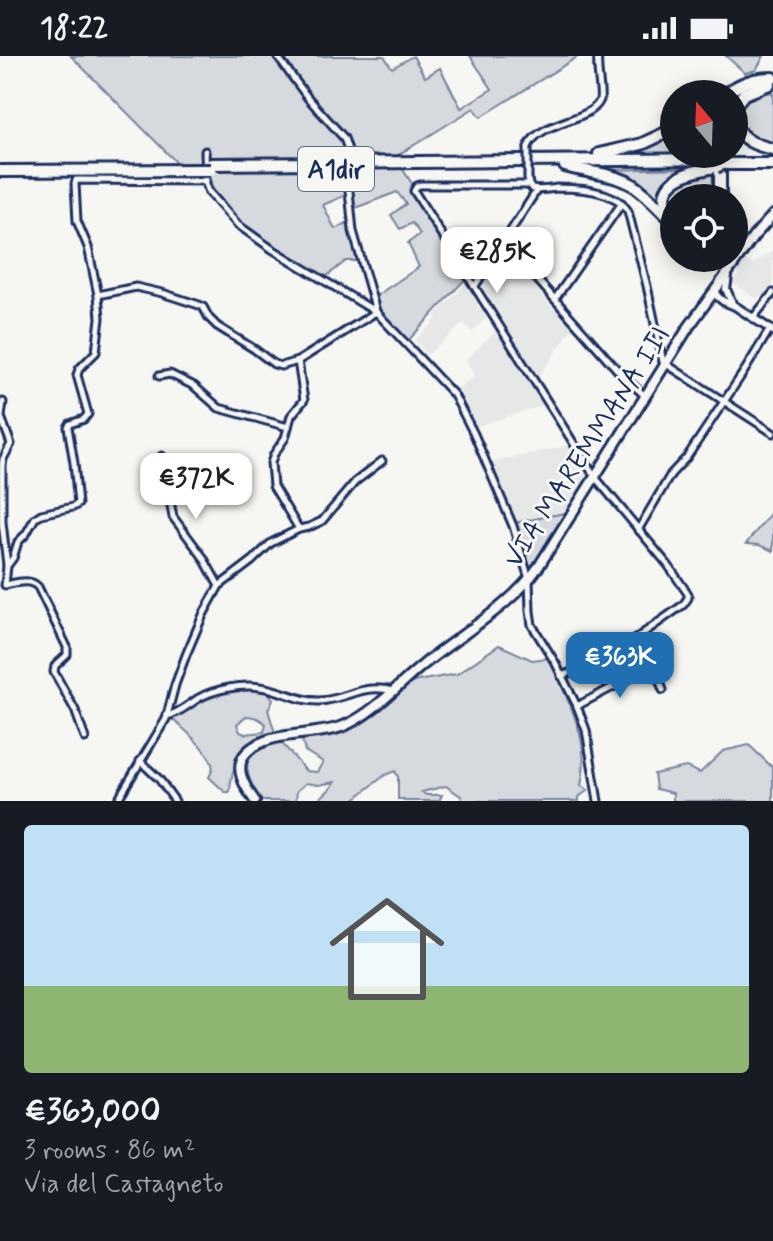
<!DOCTYPE html>
<meta charset="utf-8">
<style>
body{margin:0;font-family:Mynerve,sans-serif;background:#242831;color:#f1f3f6;height:100vh;display:flex;flex-direction:column;font-size:30px;white-space:nowrap}
*{box-sizing:border-box;margin:0}
p{font-size:26px;color:#9ea1a6}
.icon{flex:none;width:44px;height:44px;fill:none;stroke:currentColor;stroke-width:2;stroke-linecap:round;stroke-linejoin:round}
.map{position:relative;height:745px;overflow:hidden}
.panel{display:flex;flex-direction:column;background:#171b24;flex:1}
.panel>*{flex:none}
.needle{width:52px;rotate:341deg}
.tools{position:absolute;left:660px;top:24px;display:grid;gap:16px}
.tools a{display:grid;place-items:center;width:88px;height:88px;border-radius:50%;background:#171b24;box-shadow:0 4px 20px #0003;font-size:40px}
.price{position:absolute;translate:-50% -68px;padding:0 18px;border-radius:16px;background:#fff;color:#222;font-size:26px;line-height:52px;filter:drop-shadow(0 2px 4px #0008)}
.price::after{content:'';position:absolute;left:50%;top:48px;width:24px;height:18px;margin-left:-12px;background:inherit;clip-path:polygon(0 0,100% 0,50% 100%)}
.price.active{background:#1f6fb2;color:#fff}
ul{padding:0;list-style:none}
li{display:grid;align-content:center;gap:16px;height:424px;padding:0 24px}
li+li{border-top:2px solid #363941}
li span{display:grid;place-items:center;height:248px;border-radius:8px;color:#555}
li>.icon{margin-inline-start:auto}
span .icon{width:144px;height:144px;fill:#fffc;stroke-width:1}
li b{font-size:34px}
.status{display:flex;justify-content:space-between;align-items:center;height:56px;padding:0 40px;background:#171b24;direction:ltr}
.status svg{height:22px;fill:currentColor}
.map>svg:first-child{display:block}
</style>
<div class="status"><b>18:22</b><svg viewBox="0 0 49 12"><path d="M0 12V9h3v3zM5 12V6h3v6zM10 12V3h3v9zM15 12V0h3v12zM26 1h20v11H26zM47 4h2v5h-2z"/></svg></div>
<div class="map">
<svg width="773" height="745" viewBox="0 0 773 745">
<rect width="100%" height="100%" fill="#f6f6f2"/>
<filter id="ink" filterUnits="userSpaceOnUse"><feTurbulence type="fractalNoise" baseFrequency=".0125" numOctaves="2"/><feDisplacementMap in="SourceGraphic" scale="16" xChannelSelector="R" yChannelSelector="G"/><feConvolveMatrix kernelMatrix="1 2 1 2 8 2 1 2 1" color-interpolation-filters="sRGB"/></filter>
<g filter="url(#ink)">
<!-- built -->
<g fill="#e6e7e7">
<polygon points="502,195 507,195 543,234 541,238 553,253 556,250 574,270 537,323 479,231"/>
<polygon points="773,195 773,229 764,240 759,240 757,243 733,227 740,218 734,214 743,203 753,208"/>
<polygon points="468,226 480,246 477,251 479,253 483,253 488,260 472,276 464,267 427,299 414,285 437,263 434,260"/>
<polygon points="497,274 545,349 474,371 454,335 474,321 466,303"/>
<polygon points="571,389 590,420 565,457 514,467 495,421 492,406"/>
</g>
<!-- green -->
<g fill="#d6d9dd" stroke="#78849e" stroke-width="2" fill-rule="evenodd">
<polygon points="71,0 384,0 392,12 413,0 425,21 440,12 461,52 492,33 470,0 579,0 481,61 474,52 395,101 470,218 406,287 376,256 373,242 419,211 408,187 420,178 412,167 400,173 391,159 406,148 397,136 350,154 348,138 323,149 335,173 351,165 362,205 346,205 323,223 242,173 212,140 203,114 184,114"/>
<polygon points="726,0 764,0 756,14 745,17"/>
<polygon points="760,35 773,37 773,90 748,81 736,65 736,55 742,45"/>
<polygon points="674,74 674,97 614,98"/>
<polygon points="690,112 682,116 663,149 605,114"/>
<polygon points="717,113 717,142 674,142 674,160 668,138 674,127"/>
<polygon points="773,454 773,495 759,489 746,488"/>
<polygon points="565,457 530,515 527,513 521,486 514,467"/>
<path d="M499,589L532,604L549,602C567,644 592,683 581,730L588,734L579,741V745H461L462,741L446,730L422,736L426,739H442L439,745H404V743H398V721L395,715L385,719L352,745H317L331,732L335,726L319,729L306,727L297,735L296,745H260C242,711 238,697 281,686L306,715L317,716L323,706L305,695L302,684L356,669L402,631L417,625L457,618Z"/>
<path d="M247,633L268,636L273,643L268,654L276,680C248,696 231,699 230,736H225L209,721C211,717 214,713 212,708C209,696 181,669 170,662C198,642 213,636 247,633ZM246,660C254,660 260,662 266,668L264,676L245,678L240,676L237,668Z"/>
<polygon points="749,689 773,712 773,745 673,745 673,737 656,733 654,718 686,711 700,717 723,695"/>
</g>
<g fill="none" stroke-linecap="round" stroke-linejoin="round">
<!-- minor casing -->
<g stroke="#1b2f5e" stroke-width="11">
<g id="minor">
<polyline points="277,0 308,42 344,82 348,94"/>
<path d="M528,91C539,64 591,66 600,44C602,38 596,12 598,0"/>
<polyline points="205,95 206,128 209,136 238,169 272,193 376,256 454,339 474,378 513,470 529,523 530,555 532,569 556,608 577,650 586,674 598,745"/>
<path d="M528,122L529,129L532,133C540,135 549,133 557,132C579,132 616,134 628,155L647,230L663,306L773,377"/>
<polyline points="348,125 353,175 376,255"/>
<polyline points="529,129 420,129 417,130 414,135 595,421 668,509 688,538 688,542 683,549 607,603 561,620"/>
<polyline points="504,186 621,318 645,340"/>
<polyline points="475,230 537,134"/>
<polyline points="98,239 88,191 77,165 75,128 76,124 206,125"/>
<polyline points="555,243 622,147"/>
<polyline points="753,262 773,237"/>
<polyline points="159,320 170,318 194,330 219,352 288,371"/>
<polyline points="3,346 1,361 11,388 3,403 2,410 2,466 7,509"/>
<polyline points="162,400 173,461 203,501 219,530"/>
<polyline points="299,473 273,430 271,407 274,398 285,382 291,360 304,344 298,305 376,256"/>
<polyline points="638,474 671,418 687,401 745,314 770,273"/>
<polyline points="577,650 651,611 655,613 663,634"/>
<path d="M167,660C180,657 189,648 199,642C215,633 242,628 260,631C280,633 299,646 320,645C348,643 362,627 393,635"/>
<path d="M85,682L75,654L54,616L55,610L67,599V591L38,531C30,522 16,527 5,529L7,510L13,502L18,486L26,478L35,462L41,458L73,451L78,448L74,407L68,371L70,368L84,363L88,358L77,319L79,313L96,296L100,262L98,239L136,231L162,237L199,249L203,251L209,262L217,270L254,293L274,308L281,310L298,305"/>
<polyline points="140,705 159,723 175,745"/>
<polyline points="117,745 166,663 175,629 186,599 203,559 219,530 252,505 271,487 299,473 309,471 322,465 355,426 382,405"/>
</g>
</g>
<!-- tertiary casing -->
<g stroke="#1b2f5e" stroke-width="12">
<g id="tertiary">
<polyline points="728,220 726,233 732,247"/>
<polyline points="715,235 717,240 723,245 735,250 773,275"/>
</g>
</g>
<!-- primary casing -->
<g stroke="#1b2f5e" stroke-width="14">
<path id="primary" d="M255,745C245,731 232,711 247,696C270,673 317,682 346,669C375,656 398,629 423,609C461,577 510,552 539,510L688,272L754,180L773,159"/>
</g>
<!-- motorway casing -->
<g stroke="#1b2f5e" stroke-width="16">
<g id="motorway">
<path d="M725,38C741,27 754,22 773,22"/>
<polyline points="734,50 744,38 769,28"/>
<path d="M734,68C743,85 755,89 773,93"/>
<polyline points="599,98 642,88 674,73"/>
<polyline points="720,104 720,142"/>
<polyline points="211,108 716,103"/>
<polyline points="723,108 773,108"/>
<path d="M565,110C589,117 614,117 635,130C649,140 661,154 674,166"/>
<polyline points="0,115 203,114"/>
<path d="M670,158C651,124 691,115 716,111"/>
</g>
</g>
<!-- minor -->
<use href="#minor" stroke="#f6f6f2" stroke-width="5"/>
<!-- tertiary -->
<use href="#tertiary" stroke="#f6f6f2" stroke-width="6"/>
<!-- primary -->
<use href="#primary" stroke="#f6f6f2" stroke-width="8"/>
<!-- motorway -->
<use href="#motorway" stroke="#f6f6f2" stroke-width="10"/>
<!-- minor-bridge casing -->
<g stroke="#1b2f5e" stroke-width="11" stroke-linecap="butt">
<g id="minor-bridge">
<polyline points="528,91 528,122"/>
<polyline points="348,94 348,125"/>
</g>
</g>
<!-- motorway-bridge casing -->
<g stroke="#1b2f5e" stroke-width="16" stroke-linecap="butt">
<g id="motorway-bridge">
<polyline points="716,111 723,108"/>
<polyline points="203,114 211,114"/>
</g>
</g>
<!-- minor-bridge -->
<use href="#minor-bridge" stroke="#f6f6f2" stroke-width="5"/>
<!-- motorway-bridge -->
<use href="#motorway-bridge" stroke="#f6f6f2" stroke-width="10"/>
</g>
</g>
<g text-anchor="middle" stroke-width="6" stroke-linejoin="round" paint-order="stroke">
<!-- shield labels -->
<rect fill="#f6f6f2" stroke="#5d6b8a" stroke-width="2" x="298" y="91" width="76" height="44" rx="6"/>
<g font-size="26" font-weight="bold" fill="#1b2f5e">
<text x="336" y="122">A1dir</text>
</g>
<!-- street labels -->
<g font-size="28" fill="#1b2f5e" stroke="#f6f6f2">
<text transform="translate(586 390) rotate(-57)" y="10">VIA MAREMMANA III</text>
</g>
</g>
</svg>
<div class="tools">
<a><svg class="needle" viewBox="-14 -14 28 28"><path d="M0-13l5 13h-10z" fill="#e53935"/><path d="M0 13l5-13h-10z" fill="#9ea1a6"/></svg></a>
<a><svg class="icon" aria-label="locate" viewBox="0 0 24 24"><circle cx="12" cy="12" r="6"/><path d="M12 2v4M12 18v4M2 12h4M18 12h4"/></svg></a>
</div>
<b class="price" style="left:497px;top:239px">€285K</b>
<b class="price" style="left:196px;top:465px">€372K</b>
<b class="price active" style="left:620px;top:644px">€363K</b>
</div>
<section class="panel">
<ul>
<li><span style="background:linear-gradient(#bfe0f5 65%,#8fb573 0)"><svg class="icon" aria-label="home" viewBox="0 0 24 24"><path d="M3 11l9-7 9 7M6 9v11h12V9"/></svg></span><div><b>€363,000</b><p>3 rooms · 86 m²</p><p>Via del Castagneto</p></div></li>
</ul>
</section>
